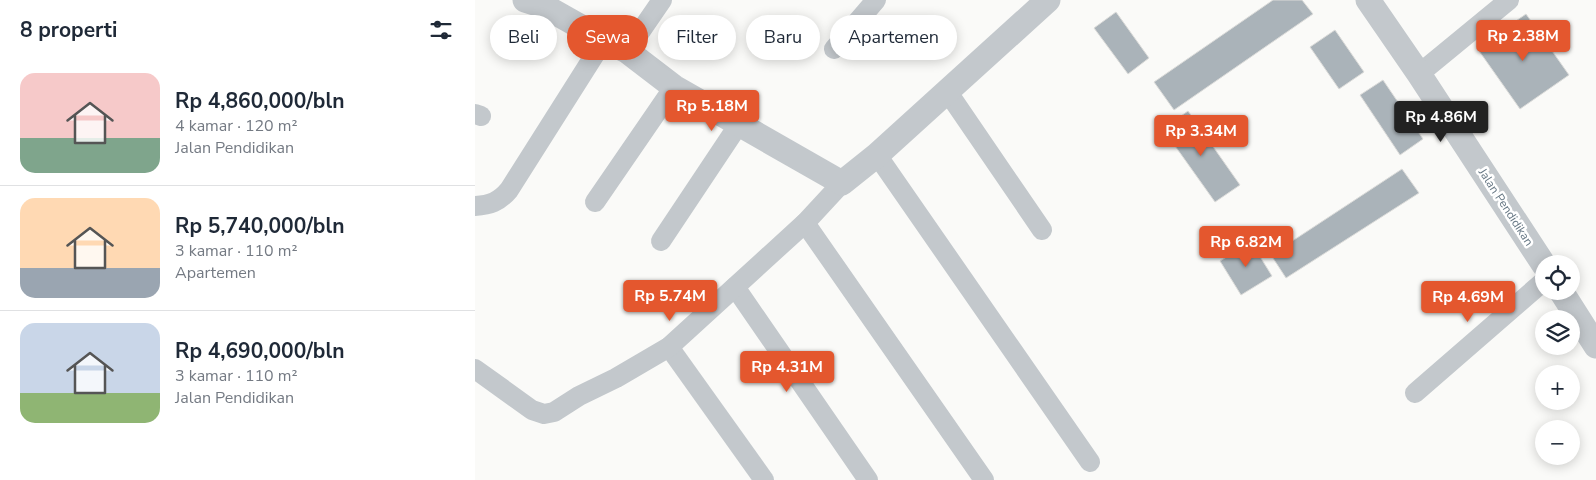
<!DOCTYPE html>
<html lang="id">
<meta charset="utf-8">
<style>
body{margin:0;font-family:"Nunito Sans",sans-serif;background:#f6f6f7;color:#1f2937;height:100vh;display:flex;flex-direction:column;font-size:19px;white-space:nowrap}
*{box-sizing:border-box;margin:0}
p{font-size:16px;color:#747a83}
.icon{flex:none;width:28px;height:28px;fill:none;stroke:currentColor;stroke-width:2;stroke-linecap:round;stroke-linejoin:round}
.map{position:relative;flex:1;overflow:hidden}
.details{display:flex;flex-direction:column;background:#fff;width:475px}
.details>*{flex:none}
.banner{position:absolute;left:15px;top:15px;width:475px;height:45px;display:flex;gap:10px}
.buttons{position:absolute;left:1060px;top:255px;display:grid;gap:10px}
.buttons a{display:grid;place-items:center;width:45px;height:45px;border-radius:50%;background:#fff;box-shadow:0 2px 12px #0003;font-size:25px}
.price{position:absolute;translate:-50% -42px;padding:0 11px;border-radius:5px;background:#e4572e;color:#fff;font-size:16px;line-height:32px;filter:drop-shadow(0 1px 2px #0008)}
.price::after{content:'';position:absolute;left:50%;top:30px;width:15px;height:11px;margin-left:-8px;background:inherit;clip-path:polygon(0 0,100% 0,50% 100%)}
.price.active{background:#222;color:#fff}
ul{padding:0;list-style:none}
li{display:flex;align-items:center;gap:15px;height:125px;padding:0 20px}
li+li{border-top:1px solid #e0e1e3}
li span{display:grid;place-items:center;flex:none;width:140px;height:100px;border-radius:15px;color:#555}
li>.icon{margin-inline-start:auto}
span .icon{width:60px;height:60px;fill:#fffc;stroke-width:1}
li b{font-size:21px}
h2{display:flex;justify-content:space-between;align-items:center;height:60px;padding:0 20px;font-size:21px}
.pill{padding:0 18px;border-radius:22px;background:#fff;box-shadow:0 2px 12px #0003;font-size:18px;line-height:45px}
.pill.active{background:#e4572e;color:#fff}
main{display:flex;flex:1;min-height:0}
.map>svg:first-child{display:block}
</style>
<main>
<section class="details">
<h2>8 properti<svg class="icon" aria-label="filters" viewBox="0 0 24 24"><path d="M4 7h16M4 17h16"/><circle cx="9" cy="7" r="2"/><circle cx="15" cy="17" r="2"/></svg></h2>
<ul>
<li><span style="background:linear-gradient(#f6c9c9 65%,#7fa58c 0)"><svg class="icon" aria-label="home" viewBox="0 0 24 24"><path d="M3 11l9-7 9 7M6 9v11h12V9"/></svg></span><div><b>Rp 4,860,000/bln</b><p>4 kamar · 120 m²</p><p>Jalan Pendidikan</p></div></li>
<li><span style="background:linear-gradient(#ffd9b3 70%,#9aa5b1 0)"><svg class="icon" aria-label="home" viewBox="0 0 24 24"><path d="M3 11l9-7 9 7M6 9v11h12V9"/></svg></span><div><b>Rp 5,740,000/bln</b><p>3 kamar · 110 m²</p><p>Apartemen</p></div></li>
<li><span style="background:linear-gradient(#c9d6e8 70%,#8fb573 0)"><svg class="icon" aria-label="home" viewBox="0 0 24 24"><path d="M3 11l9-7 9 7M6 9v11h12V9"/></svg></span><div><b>Rp 4,690,000/bln</b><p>3 kamar · 110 m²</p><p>Jalan Pendidikan</p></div></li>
</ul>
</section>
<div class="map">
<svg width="1121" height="480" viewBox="0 0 1121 480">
<rect width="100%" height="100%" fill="#fafaf8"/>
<!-- building -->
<g fill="#aab3b9" stroke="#dcdcda">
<polygon points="798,0 827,0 838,14 699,110 679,82"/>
<polygon points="641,12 674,58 653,74 619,28"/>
<polygon points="1051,14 1094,75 1045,109 1002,48"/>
<polygon points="860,30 889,72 864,89 835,47"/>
<polygon points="908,80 948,139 925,155 885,95"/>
<polygon points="713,111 765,185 740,202 688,129"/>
<polygon points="927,169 944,193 811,278 796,255"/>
<polygon points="776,242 797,276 766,295 745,261"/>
</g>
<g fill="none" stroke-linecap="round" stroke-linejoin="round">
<!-- minor -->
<g stroke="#c3c8cc" stroke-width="20">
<polyline points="359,49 401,0"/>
<polyline points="152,51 187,0"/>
<polyline points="944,74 1034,0"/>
<polyline points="472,91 567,230"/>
<polyline points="0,114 6,116"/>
<polyline points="402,155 615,462"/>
<polyline points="120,202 199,87"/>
<path d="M0,206C15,205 24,202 34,190L129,40"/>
<polyline points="330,223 509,480"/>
<polyline points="186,241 264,124"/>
<polyline points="260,287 393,480"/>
<polyline points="194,347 289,480"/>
<polyline points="0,369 57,410 69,414 79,412 104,396 141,378 194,347 330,223 367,183"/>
<polyline points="940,393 1069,281"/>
</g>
<!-- tertiary -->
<g stroke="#c3c8cc" stroke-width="25">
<polyline points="50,0 69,6 129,40 152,51 199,87 367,183 402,155 573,0"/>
<polyline points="893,0 944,74 1069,265"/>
<polyline points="1086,291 1121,346"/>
</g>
</g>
<g text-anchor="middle" stroke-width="5" stroke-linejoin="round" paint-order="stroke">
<!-- street labels -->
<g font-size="12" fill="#657683" stroke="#fff">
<text transform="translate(1031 207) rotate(57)" y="4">Jalan Pendidikan</text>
</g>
</g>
</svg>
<div class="buttons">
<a><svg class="icon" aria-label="locate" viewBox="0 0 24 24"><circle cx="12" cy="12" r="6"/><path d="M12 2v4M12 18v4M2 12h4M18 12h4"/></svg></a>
<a><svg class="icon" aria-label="layers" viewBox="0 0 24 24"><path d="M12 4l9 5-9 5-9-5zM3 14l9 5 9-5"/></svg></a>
<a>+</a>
<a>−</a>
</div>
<b class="price" style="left:1048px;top:62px">Rp 2.38M</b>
<b class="price" style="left:237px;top:132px">Rp 5.18M</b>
<b class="price active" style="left:966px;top:143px">Rp 4.86M</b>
<b class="price" style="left:726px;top:157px">Rp 3.34M</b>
<b class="price" style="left:771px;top:268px">Rp 6.82M</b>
<b class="price" style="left:195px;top:322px">Rp 5.74M</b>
<b class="price" style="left:993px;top:323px">Rp 4.69M</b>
<b class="price" style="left:312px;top:393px">Rp 4.31M</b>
<div class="banner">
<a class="pill">Beli</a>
<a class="pill active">Sewa</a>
<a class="pill">Filter</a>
<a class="pill">Baru</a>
<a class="pill">Apartemen</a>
</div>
</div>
</main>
